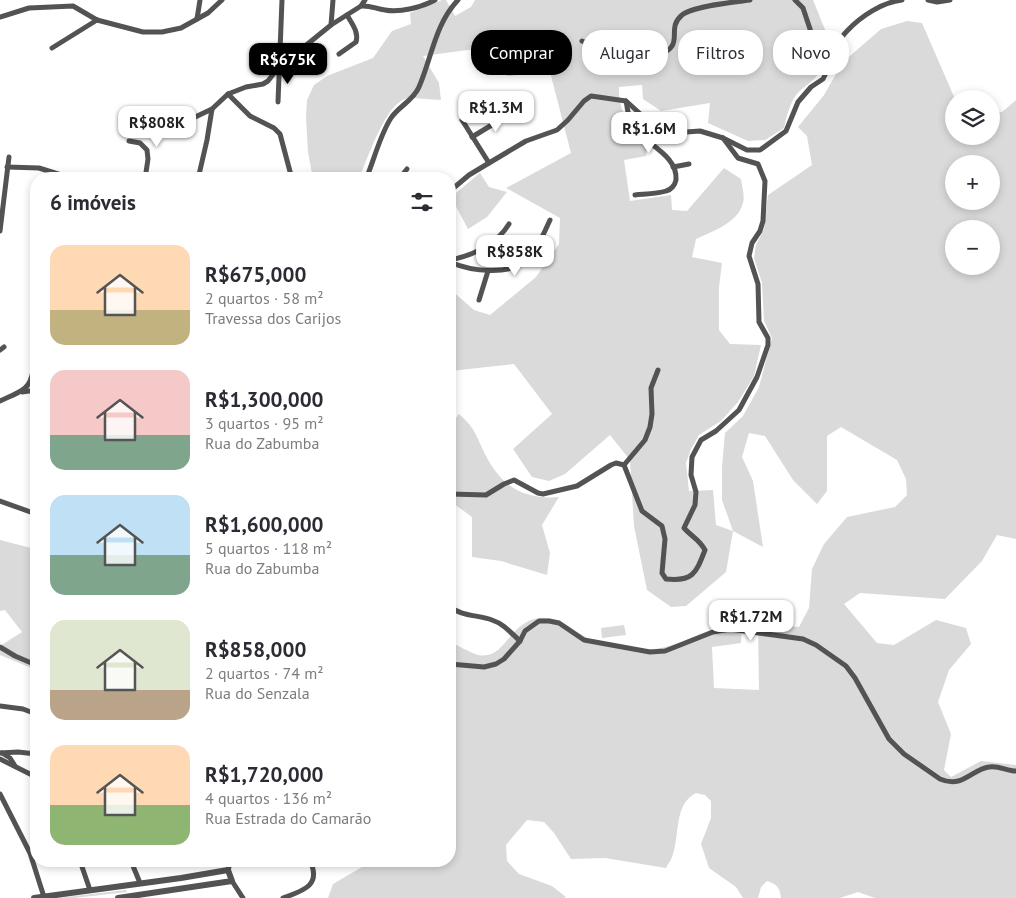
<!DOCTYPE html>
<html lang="pt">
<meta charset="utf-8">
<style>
body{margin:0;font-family:"PT Sans",sans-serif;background:#f2f2f3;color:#2b2b33;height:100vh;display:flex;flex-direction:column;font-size:19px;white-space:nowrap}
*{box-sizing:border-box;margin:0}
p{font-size:16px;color:#7c7c81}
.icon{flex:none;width:28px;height:28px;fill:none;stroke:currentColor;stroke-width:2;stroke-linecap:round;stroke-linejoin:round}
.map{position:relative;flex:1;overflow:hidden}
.side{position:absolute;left:30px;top:172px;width:426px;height:695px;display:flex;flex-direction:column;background:#fff;border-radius:20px;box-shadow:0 2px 8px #0003}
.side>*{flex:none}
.guide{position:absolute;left:471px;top:30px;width:469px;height:45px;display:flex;gap:10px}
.buttons{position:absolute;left:945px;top:90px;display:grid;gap:10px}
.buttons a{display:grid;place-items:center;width:55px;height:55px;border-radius:50%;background:#fff;box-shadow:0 2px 8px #0003;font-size:25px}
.price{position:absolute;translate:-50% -42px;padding:0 11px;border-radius:10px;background:#fff;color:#222;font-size:16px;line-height:32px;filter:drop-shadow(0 1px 2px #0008)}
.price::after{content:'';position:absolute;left:50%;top:30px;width:15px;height:11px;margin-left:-8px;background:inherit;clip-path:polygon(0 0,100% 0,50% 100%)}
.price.selected{background:#000;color:#fff}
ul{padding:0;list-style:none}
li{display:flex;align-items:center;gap:15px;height:125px;padding:0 20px}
li span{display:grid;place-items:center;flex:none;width:140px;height:100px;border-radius:15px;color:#555}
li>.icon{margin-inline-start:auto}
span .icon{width:60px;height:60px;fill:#fffc;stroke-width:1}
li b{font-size:21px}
h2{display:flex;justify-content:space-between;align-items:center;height:60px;padding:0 20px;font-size:21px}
.chip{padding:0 18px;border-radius:20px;background:#fff;box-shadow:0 2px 8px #0003;font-size:18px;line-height:45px}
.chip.selected{background:#000;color:#fff}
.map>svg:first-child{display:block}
</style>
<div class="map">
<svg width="1016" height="898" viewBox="0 0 1016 898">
<rect width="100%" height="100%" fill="#fff"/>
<!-- green -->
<g fill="#dadada" fill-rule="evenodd">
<path d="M442,0H446L455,16L471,7L475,0H813L832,47L818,58L823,66C816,82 803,85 794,98C789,107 786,119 784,128L765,140L748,141L708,123L710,103L661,111L643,99L642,85L619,87C618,109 629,130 647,144L646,156L624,160L630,201L671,195L672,210L687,211L724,168L741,179C742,186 745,196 743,203C738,223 713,231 696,239L692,257L722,263L719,287V330L730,344L761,345L754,376L738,402L721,421L699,435L691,449L686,463L689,491L713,490L716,525L733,531L722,500V467L725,433L743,416L759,387L772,338L764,321L762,283L754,258L756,245L764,229L768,195L812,165L807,136L798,127L824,95L843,62L881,29L907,21L922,23L955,99L954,136H991V111L1002,112L1016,100V539L997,535L982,561L945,599L860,593L844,604L877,643L894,645L936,620L966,628L971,644L949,670L938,702L951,734L944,770L951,777L981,761L1016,765V898H875L858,892L840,898H781C780,888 777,884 767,881L761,887L758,898H743L736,887L709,868L701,844L711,818V801L705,795L696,793C674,804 680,833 673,854C672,859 668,864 666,868L605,858L571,859L554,833L544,822L527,820L506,845L507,861L519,874L552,886L566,897L564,898H328L333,884L362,867L361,861H450V642C459,646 469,652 478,655C506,661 508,621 540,618C561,616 573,632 592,640C603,645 631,647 644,649C675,652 705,626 736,624L742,629L741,643L712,647L714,688L759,690L758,624L799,627L809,608L812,569L824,544L847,517L895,507L907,495L906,479L897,460L841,427L827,436V491L817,504L793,480L765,436L749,433L742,457L753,481L763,547L733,531L726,572L686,606L671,607L647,590L634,526L630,460L610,435L565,474L549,481L532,477L513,449L552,414L514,364L450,371V289L474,310L490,315L536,277L559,244L560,218L506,188L571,153L550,72L507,76L490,47L423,56L439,83L441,100C431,100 414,97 405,99C385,105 367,160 359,179H313L308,152L306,117L307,100L314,85L327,76L373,58L392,31L411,24L410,13ZM954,164H991V201H954ZM954,229H991V266H954Z"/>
<polygon points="480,173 489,187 507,192 487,217 468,229 451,197"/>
<path d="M459,414C463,418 469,423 472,428C478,437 481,447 486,456C502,487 525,500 559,497L542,525L550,553L547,575L501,561L472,557V517L450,501V426Z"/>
<polygon points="0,540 31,548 36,544 36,670 0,655 0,646 22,632 5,610 0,611"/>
<polygon points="624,625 626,635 602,638 601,628"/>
<polygon points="126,890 127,892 74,898 58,898"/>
</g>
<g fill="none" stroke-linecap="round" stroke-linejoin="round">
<!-- minor -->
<g stroke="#535353" stroke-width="5">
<polyline points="928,0 937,2 950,0"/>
<path d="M361,6C370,5 376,9 385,10C400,13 422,7 435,0"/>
<polyline points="0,17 29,8 73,6 97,20 143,32 162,32 181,28 208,13 222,0"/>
<polyline points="197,19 200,0"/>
<polyline points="331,25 333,0"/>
<path d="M582,41C597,47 622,60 637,61C644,61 652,57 659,55C663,53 669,51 672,46C678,37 669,26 682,15C692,6 735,2 750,0"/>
<polyline points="52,48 97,20"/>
<path d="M339,54L356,42C359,32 352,24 347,15"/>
<path d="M825,59C836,51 838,40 847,31C861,16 883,2 902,0"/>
<polyline points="228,94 250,116 274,128 280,134 292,179"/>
<path d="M626,101C628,110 628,119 633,127C645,144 678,155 676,180C675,185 671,190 666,191C657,194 645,194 635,195"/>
<polyline points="278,102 282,0"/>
<polyline points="462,120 489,163"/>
<polyline points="170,129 212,109"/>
<polyline points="472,137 510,114"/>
<polyline points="129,141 140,143 147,150 148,159 145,179"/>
<polyline points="7,167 39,168 74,179"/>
<polyline points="673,167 689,164"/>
<polyline points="198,179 207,140 212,109 228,94 246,87 263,84 268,81 278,68 331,25 361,6 365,0"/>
<path d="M366,179C374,160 380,135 391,118C399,106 413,101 419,87C432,57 435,24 458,0"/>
<polyline points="399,179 407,169"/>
<polyline points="450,191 469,175 489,163 526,141 557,130 568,120 584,101 591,96 626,101 647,120 664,130 686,132 700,131 723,138 747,150 760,150 786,131 798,102 811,87 823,79 829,67 813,38 803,8 795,0"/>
<polyline points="0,231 9,157"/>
<path d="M450,260C474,255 496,245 509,224"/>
<path d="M450,262C470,271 512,277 529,258C538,248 544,233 550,220"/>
<polyline points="479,300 488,271"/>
<polyline points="0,350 4,347"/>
<polyline points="22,392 36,390"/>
<path d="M0,401C8,397 18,394 25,388C37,378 34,348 36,333"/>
<polyline points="624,465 645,440 650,427 652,414 651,388 658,370"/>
<path d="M450,494L486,495L504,484L514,480L538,493L543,494L577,486L611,465L616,463L624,465L642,511L662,526L665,539L662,573L666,579C693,582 696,573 705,550C699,539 692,537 684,528L695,505L696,492L691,475L692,457L701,440L716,431L739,410L757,377L768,345V338L759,322L758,284L749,256L752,243L760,231L763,221L765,181L758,164L738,158L723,138"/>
<polyline points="0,501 36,514"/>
<path d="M450,606C459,616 479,615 492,620C504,624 511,633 520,641"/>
<polyline points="0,647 15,656 36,665"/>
<path d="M450,664L484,667L496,664L504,659L520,641L525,631L539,621H549L559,623L584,640L650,652L665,651L713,632L730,629L803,639L816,645L846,666L855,678L889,739L904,754L940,779C963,789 972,769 989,767C998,765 1007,771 1016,771"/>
<polyline points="0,706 23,709 36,714"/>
<polyline points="0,753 18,752 36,754"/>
<polyline points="2,753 10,758 15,766"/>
<polyline points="0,759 36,777"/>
<polyline points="0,794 30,853 44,897"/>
<polyline points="80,861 90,890"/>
<polyline points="131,861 140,883"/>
<polyline points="228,870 231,861"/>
<polyline points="232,881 243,898"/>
<path d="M283,898C302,891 322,886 310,861"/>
</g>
<!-- tertiary -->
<polyline stroke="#535353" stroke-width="6" points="34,898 181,878 228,870 232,881 118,898"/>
</g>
</svg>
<div class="buttons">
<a><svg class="icon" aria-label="layers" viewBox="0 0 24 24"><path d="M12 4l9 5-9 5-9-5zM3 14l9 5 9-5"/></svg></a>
<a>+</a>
<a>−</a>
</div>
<b class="price selected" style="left:288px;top:85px">R$675K</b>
<b class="price" style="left:496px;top:133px">R$1.3M</b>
<b class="price" style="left:157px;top:148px">R$808K</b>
<b class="price" style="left:649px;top:154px">R$1.6M</b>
<b class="price" style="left:515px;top:277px">R$858K</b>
<b class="price" style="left:751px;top:642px">R$1.72M</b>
<div class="guide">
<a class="chip selected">Comprar</a>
<a class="chip">Alugar</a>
<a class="chip">Filtros</a>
<a class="chip">Novo</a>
</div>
<section class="side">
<h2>6 imóveis<svg class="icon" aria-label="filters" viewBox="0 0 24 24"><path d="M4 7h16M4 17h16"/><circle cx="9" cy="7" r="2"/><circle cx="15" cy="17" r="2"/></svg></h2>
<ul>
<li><span style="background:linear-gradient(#ffd9b3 65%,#c2b280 0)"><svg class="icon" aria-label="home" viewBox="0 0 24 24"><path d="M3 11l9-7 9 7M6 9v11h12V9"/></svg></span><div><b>R$675,000</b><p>2 quartos · 58 m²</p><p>Travessa dos Carijos</p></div></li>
<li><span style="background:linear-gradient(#f6c9c9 65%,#7fa58c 0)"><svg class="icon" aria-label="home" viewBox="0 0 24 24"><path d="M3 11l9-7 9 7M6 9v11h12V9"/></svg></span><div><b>R$1,300,000</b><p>3 quartos · 95 m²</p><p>Rua do Zabumba</p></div></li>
<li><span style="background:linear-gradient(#bfe0f5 60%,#7fa58c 0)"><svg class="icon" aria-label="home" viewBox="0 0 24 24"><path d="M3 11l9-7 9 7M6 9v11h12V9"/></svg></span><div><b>R$1,600,000</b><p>5 quartos · 118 m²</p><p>Rua do Zabumba</p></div></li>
<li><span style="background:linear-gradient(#dfe7d0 70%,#b9a48a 0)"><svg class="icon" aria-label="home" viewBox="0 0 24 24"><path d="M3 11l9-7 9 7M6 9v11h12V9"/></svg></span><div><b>R$858,000</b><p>2 quartos · 74 m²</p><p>Rua do Senzala</p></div></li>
<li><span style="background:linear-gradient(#ffd9b3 60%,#8fb573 0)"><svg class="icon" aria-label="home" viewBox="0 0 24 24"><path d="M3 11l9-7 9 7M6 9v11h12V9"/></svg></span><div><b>R$1,720,000</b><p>4 quartos · 136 m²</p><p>Rua Estrada do Camarão</p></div></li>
</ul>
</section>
</div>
